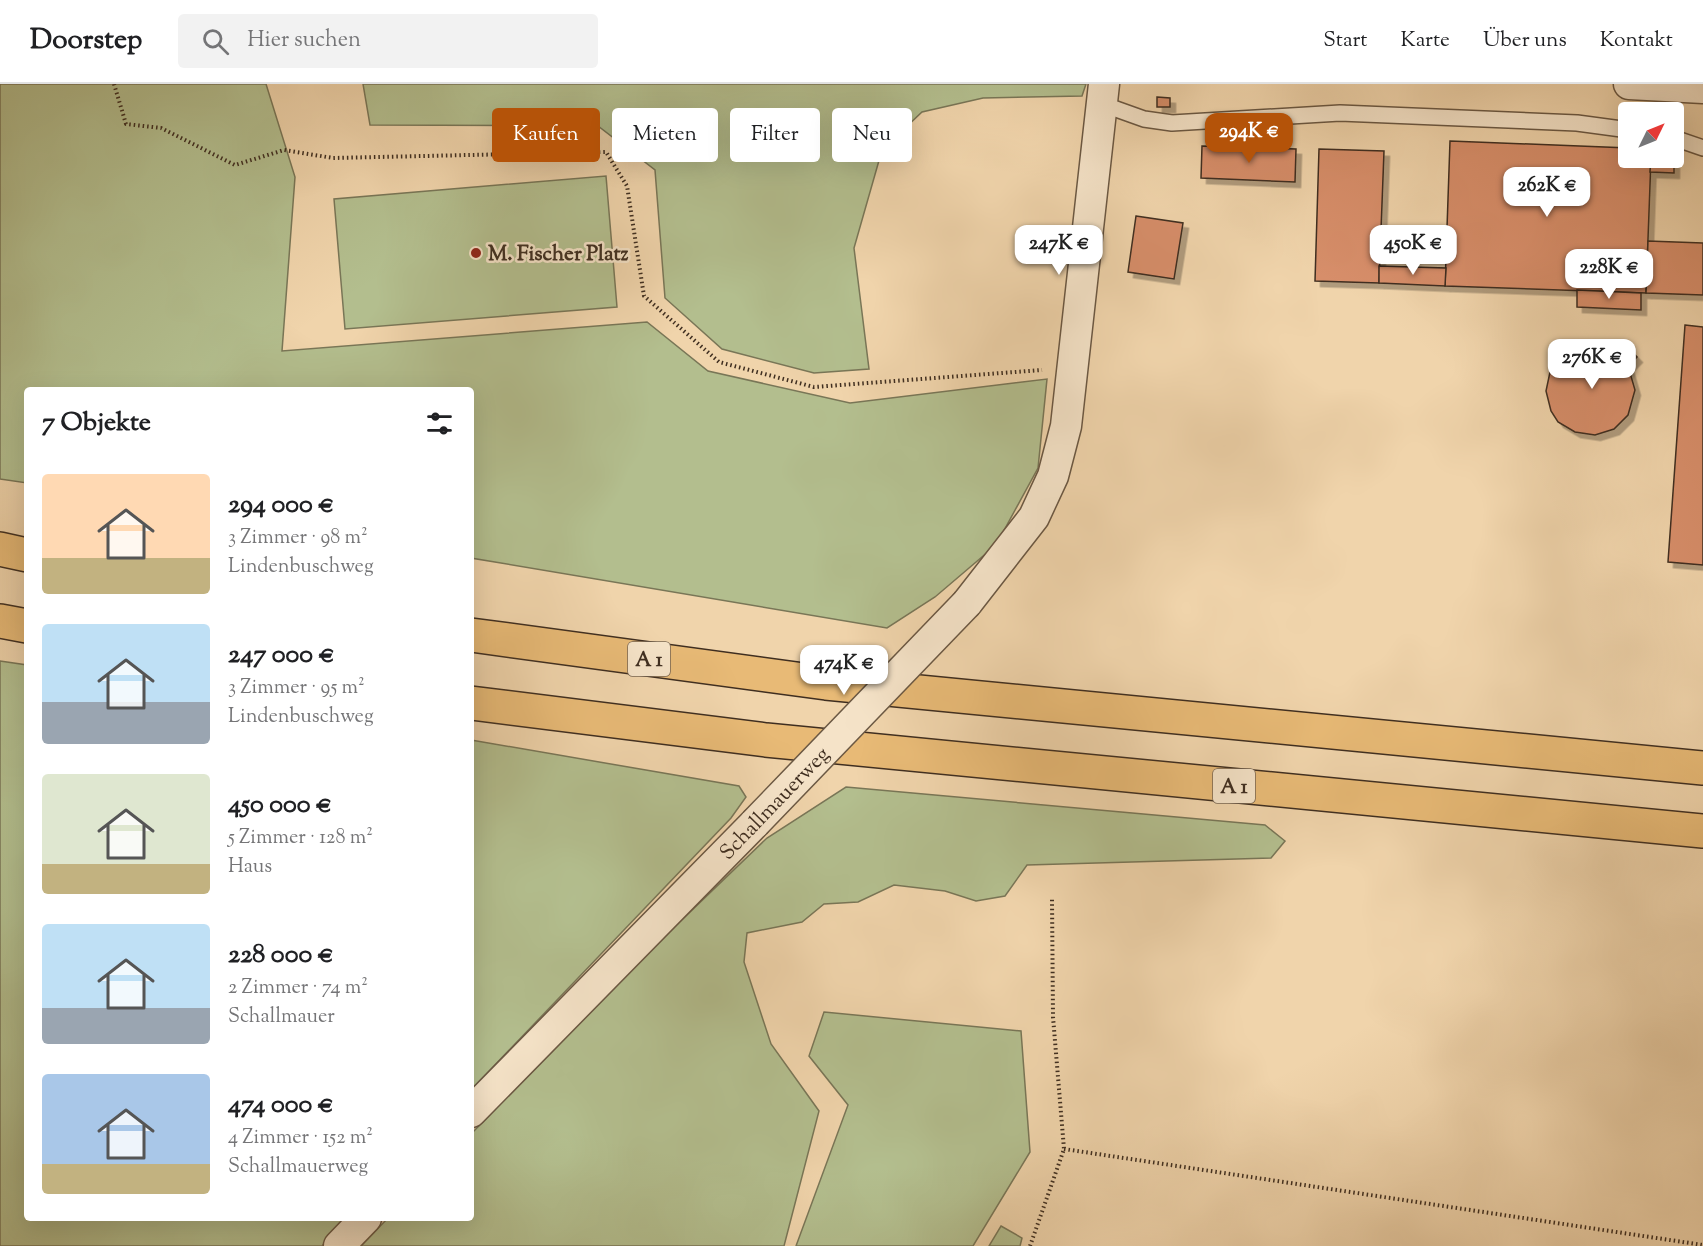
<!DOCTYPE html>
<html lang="de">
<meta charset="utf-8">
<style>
body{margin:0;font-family:"Sorts Mill Goudy",serif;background:#f2f2f2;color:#202124;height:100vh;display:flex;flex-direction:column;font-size:22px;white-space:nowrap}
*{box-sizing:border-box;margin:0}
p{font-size:20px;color:#757577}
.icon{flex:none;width:33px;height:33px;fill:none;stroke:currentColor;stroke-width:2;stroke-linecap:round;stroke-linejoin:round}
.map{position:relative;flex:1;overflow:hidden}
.sheet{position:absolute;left:24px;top:303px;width:450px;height:834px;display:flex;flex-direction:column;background:#fff;border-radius:6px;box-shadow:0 6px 24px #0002}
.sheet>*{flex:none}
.top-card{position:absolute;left:492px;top:24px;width:570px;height:54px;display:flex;gap:12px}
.needle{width:39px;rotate:47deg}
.tools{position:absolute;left:1618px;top:18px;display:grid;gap:12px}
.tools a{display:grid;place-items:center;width:66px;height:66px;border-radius:6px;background:#fff;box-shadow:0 6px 24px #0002;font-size:30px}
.price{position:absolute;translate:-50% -51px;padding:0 14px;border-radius:12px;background:#fff;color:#222;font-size:20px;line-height:39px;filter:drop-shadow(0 2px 3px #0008)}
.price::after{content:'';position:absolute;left:50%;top:36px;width:18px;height:14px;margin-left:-9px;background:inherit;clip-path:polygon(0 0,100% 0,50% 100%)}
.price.selected{background:#b45309;color:#fff}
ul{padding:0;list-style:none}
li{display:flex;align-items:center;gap:18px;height:150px;padding:0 18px}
li span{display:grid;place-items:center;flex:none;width:168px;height:120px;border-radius:6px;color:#555}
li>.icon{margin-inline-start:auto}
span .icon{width:72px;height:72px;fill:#fffc;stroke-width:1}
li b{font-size:26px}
h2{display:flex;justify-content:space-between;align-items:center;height:72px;padding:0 18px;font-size:26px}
.pill{padding:0 21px;border-radius:6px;background:#fff;box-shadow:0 6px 24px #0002;font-size:21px;line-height:54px}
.pill.selected{background:#b45309;color:#fff}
header{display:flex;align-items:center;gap:36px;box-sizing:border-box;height:84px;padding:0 30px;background:#fff;border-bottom:2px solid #e0e0e0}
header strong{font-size:28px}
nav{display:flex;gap:33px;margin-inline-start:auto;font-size:21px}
.search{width:420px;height:54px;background:#f2f2f2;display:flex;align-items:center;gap:15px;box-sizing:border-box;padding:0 21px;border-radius:6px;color:#757577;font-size:22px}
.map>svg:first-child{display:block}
</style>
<header>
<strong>Doorstep</strong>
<div class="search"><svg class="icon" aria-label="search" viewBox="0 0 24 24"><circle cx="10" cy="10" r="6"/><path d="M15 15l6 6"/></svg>Hier suchen</div>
<nav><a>Start</a><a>Karte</a><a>Über uns</a><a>Kontakt</a></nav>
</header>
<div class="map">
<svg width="1703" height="1162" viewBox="0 0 1703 1162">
<defs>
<filter id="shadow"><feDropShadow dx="5.5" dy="5.5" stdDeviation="0" flood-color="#0004"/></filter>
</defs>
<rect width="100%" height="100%" fill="#f0d4ab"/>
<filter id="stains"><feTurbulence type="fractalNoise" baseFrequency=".00333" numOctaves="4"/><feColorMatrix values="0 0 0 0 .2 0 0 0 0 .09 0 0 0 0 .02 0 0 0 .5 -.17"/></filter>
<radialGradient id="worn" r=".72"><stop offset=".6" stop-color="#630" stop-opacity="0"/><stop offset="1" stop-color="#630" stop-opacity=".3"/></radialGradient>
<!-- green -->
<g fill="#b3be8e" stroke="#797657" stroke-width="1.5">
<polygon points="0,0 266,0 295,93 282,267 647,238 708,287 850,319 1047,295 1038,384 996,461 935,513 887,544 471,474 471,306 27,306 27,399 0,395"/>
<polygon points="363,0 1086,0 1082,12 983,14 922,28 882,66 854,164 869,285 814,289 722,265 665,214 655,86 598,42 370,41"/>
<polygon points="606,92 617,223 345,245 334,115"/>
<polygon points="0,577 27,581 27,1134 348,1134 322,1162 0,1162"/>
<polygon points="471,656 739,702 746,713 731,734 471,1006"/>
<polygon points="846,703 1265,741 1285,757 1271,774 1027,781 1005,812 976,817 945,807 894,801 858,818 824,820 802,838 747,849 744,878 771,960 819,1027 784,1162 361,1162 388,1134 471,1134 471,1050 664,853 767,754"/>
<polygon points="824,928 1021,947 1030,1068 973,1162 796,1162 848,1021 809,972"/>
<polygon points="1001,1142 1022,1154 1020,1162 989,1162"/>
</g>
<!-- building -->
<g fill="#d78e6a" stroke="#3f2e20" stroke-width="1.5" filter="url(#shadow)">
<polygon points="1157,13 1170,14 1170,23 1157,23"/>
<polygon points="1450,57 1629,64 1629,74 1651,74 1646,209 1445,202"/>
<polygon points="1202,62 1296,65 1295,98 1201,94"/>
<polygon points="1319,65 1384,67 1379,199 1315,197"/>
<polygon points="1651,74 1674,74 1674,89 1650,88"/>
<polygon points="1136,132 1183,139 1174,195 1128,188"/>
<polygon points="1648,157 1703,159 1703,211 1646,209"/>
<polygon points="1379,182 1446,184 1445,202 1379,199"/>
<polygon points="1577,206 1641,209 1641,226 1577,223"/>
<polygon points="1685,241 1703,243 1703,481 1668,478"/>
<polygon points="1587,262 1600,263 1617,271 1626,262 1637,273 1628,282 1635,306 1628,331 1614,345 1595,351 1575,348 1558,338 1551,327 1546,307 1550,288 1558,277 1574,266"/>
</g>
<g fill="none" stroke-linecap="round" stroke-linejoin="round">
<!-- lane casing -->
<g stroke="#6b5843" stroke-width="18">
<g id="lane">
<polyline points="1102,20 1144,35 1172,39 1340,29 1577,39 1629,46"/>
<polyline points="1674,54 1703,64"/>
</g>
</g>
<!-- street casing -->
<g stroke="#6b5843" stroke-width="33">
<g id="street">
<polyline points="1629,0 1703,4"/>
<polyline points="967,519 1034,433 1053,392 1066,342 1104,0"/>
<polyline points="471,1028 755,739"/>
<polyline points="339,1162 366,1134"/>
</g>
</g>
<!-- highway casing -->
<g stroke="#3f2e20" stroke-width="36">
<g id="highway">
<polyline points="0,465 27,471"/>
<polyline points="0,537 27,542"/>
<polyline points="471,551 826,599 1703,684"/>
<polyline points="471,619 766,656 1703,747"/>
</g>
</g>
<!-- path -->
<g stroke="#3f2e20" stroke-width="4" stroke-dasharray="1.5 3" stroke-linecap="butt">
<polyline points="114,0 126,40 161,44 235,81 284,66 333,74 606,68 627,102 644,212 719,278 814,303 1042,286"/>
<polyline points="1064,1065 1703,1161"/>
<polyline points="1030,1162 1064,1065 1053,933 1052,815"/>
</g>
<!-- lane -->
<use href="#lane" stroke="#f5e3c8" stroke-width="15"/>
<!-- street -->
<use href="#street" stroke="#f5e3c8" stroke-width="30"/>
<!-- highway -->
<use href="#highway" stroke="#e8ba76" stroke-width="33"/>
<!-- street-bridge casing -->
<g stroke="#6b5843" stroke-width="33" stroke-linecap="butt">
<polyline id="street-bridge" points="755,739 967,519"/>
</g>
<!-- street-bridge -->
<use href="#street-bridge" stroke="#f5e3c8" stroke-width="30"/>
</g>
<!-- markers -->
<circle fill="#8f2418" stroke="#f5e3c8" stroke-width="2" cx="476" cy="169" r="6"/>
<g text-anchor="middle" stroke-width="5" stroke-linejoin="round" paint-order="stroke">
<!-- shield labels -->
<g fill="#f5e3c8" stroke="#766452" stroke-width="1.5">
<rect x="628" y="558" width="42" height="34" rx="4.5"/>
<rect x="1213" y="685" width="42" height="34" rx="4.5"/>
</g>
<g font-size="20" font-weight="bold" fill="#3f2e20">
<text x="649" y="582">A 1</text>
<text x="1234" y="709">A 1</text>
</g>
<!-- poi labels -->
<g font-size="21" font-weight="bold" fill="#3f2e20" stroke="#f5e3c8" text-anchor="start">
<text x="488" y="176">M. Fischer Platz</text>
</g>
<!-- street labels -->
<g font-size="21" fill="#3f2e20" stroke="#f5e3c8">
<text transform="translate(774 719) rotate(-46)" y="7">Schallmauerweg</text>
</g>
</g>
<rect width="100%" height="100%" filter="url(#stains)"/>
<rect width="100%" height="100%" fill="url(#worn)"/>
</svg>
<div class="tools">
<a><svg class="needle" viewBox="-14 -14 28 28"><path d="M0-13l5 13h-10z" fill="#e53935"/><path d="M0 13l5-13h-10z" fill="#757577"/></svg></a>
</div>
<b class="price selected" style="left:1249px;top:80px">294K €</b>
<b class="price" style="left:1547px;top:134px">262K €</b>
<b class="price" style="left:1059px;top:192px">247K €</b>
<b class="price" style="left:1413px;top:192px">450K €</b>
<b class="price" style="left:1609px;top:216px">228K €</b>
<b class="price" style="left:1592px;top:306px">276K €</b>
<b class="price" style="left:844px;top:612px">474K €</b>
<div class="top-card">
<a class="pill selected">Kaufen</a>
<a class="pill">Mieten</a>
<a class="pill">Filter</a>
<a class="pill">Neu</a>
</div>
<section class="sheet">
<h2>7 Objekte<svg class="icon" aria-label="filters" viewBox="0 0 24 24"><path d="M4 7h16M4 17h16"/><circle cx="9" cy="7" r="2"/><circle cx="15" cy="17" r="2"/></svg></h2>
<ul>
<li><span style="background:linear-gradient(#ffd9b3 70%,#c2b280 0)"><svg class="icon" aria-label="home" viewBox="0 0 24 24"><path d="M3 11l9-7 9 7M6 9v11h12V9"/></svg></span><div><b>294 000 €</b><p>3 Zimmer · 98 m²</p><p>Lindenbuschweg</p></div></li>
<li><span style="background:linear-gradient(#bfe0f5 65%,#9aa5b1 0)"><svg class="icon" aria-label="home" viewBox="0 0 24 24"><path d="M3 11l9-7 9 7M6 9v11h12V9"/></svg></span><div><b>247 000 €</b><p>3 Zimmer · 95 m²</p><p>Lindenbuschweg</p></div></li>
<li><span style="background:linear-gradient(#dfe7d0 75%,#c2b280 0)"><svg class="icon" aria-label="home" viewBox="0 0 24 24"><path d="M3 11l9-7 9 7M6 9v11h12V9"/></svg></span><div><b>450 000 €</b><p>5 Zimmer · 128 m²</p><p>Haus</p></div></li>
<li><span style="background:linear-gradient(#bfe0f5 70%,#9aa5b1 0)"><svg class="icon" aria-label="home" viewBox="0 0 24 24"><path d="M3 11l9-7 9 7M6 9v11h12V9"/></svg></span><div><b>228 000 €</b><p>2 Zimmer · 74 m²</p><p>Schallmauer</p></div></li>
<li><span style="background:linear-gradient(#a9c7e8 75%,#c2b280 0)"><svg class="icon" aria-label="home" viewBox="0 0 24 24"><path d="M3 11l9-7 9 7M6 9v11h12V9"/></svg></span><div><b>474 000 €</b><p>4 Zimmer · 152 m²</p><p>Schallmauerweg</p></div></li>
</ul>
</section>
</div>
